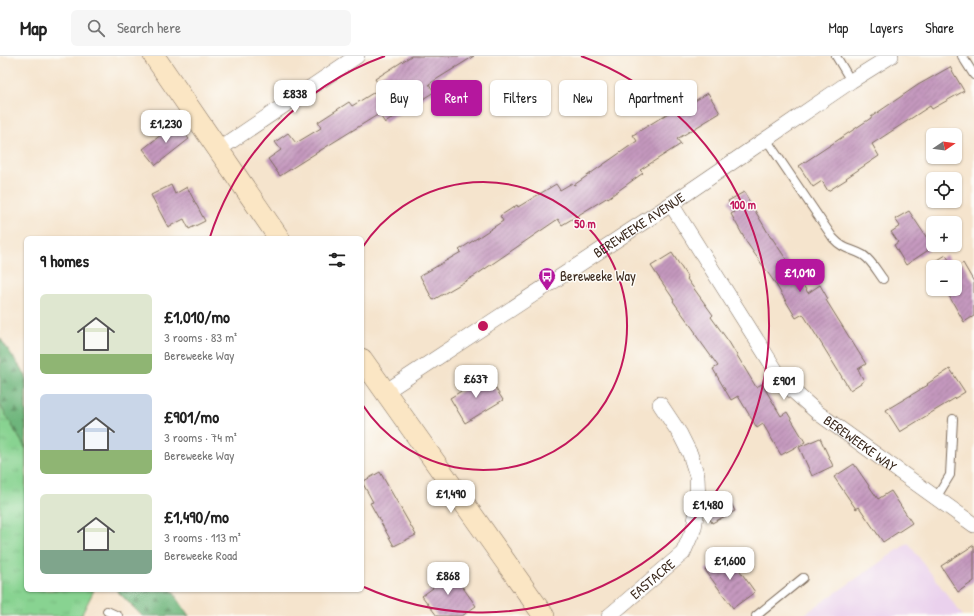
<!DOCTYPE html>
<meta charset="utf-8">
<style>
body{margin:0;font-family:"Patrick Hand",sans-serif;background:#f6f6f6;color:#222;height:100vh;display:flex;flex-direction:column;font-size:15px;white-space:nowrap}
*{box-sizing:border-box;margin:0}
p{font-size:13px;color:#767676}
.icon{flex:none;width:22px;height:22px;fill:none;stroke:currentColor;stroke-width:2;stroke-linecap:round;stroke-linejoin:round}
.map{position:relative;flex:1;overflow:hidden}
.sheet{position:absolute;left:24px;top:180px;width:340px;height:356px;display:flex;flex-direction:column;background:#fff;border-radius:6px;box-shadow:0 1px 3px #0004}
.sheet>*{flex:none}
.guide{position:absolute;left:376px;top:24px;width:380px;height:36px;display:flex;gap:8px}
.needle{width:26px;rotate:77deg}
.tools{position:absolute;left:926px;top:72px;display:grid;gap:8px}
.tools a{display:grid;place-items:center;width:36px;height:36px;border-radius:6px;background:#fff;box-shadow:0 1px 3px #0004;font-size:20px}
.price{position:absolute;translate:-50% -34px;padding:0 9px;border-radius:8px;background:#fff;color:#222;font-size:13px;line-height:26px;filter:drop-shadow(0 1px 2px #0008)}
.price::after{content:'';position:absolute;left:50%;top:24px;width:12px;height:9px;margin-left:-6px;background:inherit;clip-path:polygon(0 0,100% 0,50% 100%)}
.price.on{background:#b5179e;color:#fff}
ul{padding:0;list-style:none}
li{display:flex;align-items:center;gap:12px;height:100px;padding:0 16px}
li span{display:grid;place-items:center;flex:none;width:112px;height:80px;border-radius:6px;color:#555}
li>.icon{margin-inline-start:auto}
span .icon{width:48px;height:48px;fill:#fffc;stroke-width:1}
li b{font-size:17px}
h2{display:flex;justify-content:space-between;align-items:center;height:48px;padding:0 16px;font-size:17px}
.chip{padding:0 14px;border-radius:6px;background:#fff;box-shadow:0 1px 3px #0004;font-size:14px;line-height:36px}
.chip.on{background:#b5179e;color:#fff}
header{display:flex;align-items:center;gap:24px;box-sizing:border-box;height:56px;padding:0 20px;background:#fff;border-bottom:1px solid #e0e0e0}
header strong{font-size:19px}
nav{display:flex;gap:22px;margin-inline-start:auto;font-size:14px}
.search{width:280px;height:36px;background:#f6f6f6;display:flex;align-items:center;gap:10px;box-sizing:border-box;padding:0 14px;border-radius:6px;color:#767676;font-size:15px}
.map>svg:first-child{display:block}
</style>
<header>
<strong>Map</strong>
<div class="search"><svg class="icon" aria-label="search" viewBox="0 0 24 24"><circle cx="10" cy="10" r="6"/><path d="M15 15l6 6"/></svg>Search here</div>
<nav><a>Map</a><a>Layers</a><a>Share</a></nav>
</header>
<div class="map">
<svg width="974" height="560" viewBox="0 0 974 560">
<defs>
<pattern id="grass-tufts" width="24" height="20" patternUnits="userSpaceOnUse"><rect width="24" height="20" fill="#88d391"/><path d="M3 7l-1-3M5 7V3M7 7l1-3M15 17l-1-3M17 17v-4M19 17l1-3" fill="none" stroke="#76b57d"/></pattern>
<pattern id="forest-firs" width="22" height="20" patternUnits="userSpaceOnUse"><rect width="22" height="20" fill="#6eb57b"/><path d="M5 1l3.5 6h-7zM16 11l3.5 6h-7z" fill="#5c9364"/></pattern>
<pattern id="building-hatch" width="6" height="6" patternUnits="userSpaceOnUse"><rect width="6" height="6" fill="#c498be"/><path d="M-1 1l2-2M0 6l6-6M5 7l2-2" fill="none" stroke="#a07c9a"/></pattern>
</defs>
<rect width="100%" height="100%" fill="#fdfcf7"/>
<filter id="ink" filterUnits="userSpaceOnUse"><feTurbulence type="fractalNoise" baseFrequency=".025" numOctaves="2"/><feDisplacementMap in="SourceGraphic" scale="8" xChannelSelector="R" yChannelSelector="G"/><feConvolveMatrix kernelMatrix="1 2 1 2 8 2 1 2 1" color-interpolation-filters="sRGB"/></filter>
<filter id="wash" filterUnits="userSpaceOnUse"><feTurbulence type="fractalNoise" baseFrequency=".012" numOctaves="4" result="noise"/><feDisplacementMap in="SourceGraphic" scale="16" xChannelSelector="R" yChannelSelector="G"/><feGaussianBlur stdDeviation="0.9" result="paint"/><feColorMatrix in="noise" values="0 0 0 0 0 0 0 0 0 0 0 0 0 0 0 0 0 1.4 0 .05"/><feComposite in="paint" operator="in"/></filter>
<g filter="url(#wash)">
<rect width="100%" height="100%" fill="#f5e4cd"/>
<!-- built -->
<polygon fill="#ead1ed" points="908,487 963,560 802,560"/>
<!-- grass -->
<polygon fill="url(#grass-tufts)" stroke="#627e58" points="0,349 26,393 26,534 94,534 81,560 0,560"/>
<!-- forest -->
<g fill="url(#forest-firs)" stroke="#54704c">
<polygon points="0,282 26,320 26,393 0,349"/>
<polygon points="116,534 172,534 189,560 142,560"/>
</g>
<g id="blocks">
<!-- building -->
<g fill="url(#building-hatch)">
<polygon points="411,0 474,0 429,28 434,36 385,67 379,58 300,107 280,120 268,103 281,94 275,86 288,77 296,87 321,72 318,66 349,46 352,50 381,32 375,23"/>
<polygon points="950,11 964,35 932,53 930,50 872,88 879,100 846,122 847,123 828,135 822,125 813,131 799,110 871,62 871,61 918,29"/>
<polygon points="680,34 688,49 708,37 720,57 677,83 681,88 640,114 643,117 608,142 608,141 562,169 558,163 476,219 433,244 420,220 461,196 459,194 503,165 500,160 517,149 518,151 556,128 560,134 572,127 574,129 637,85 633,79 670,56 663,44"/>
<polygon points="176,67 189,83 156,109 143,93"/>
<polygon points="171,129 175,138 187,131 205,165 189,173 184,163 168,171 151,139"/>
<polygon points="744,136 771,182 772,182 792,212 808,237 820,229 828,243 826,244 866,308 858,313 864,325 850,334 803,258 796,262 775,227 747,187 731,158 734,156 728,145"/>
<polygon points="909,155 933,191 906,209 894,189 898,186 891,176 900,170 895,163"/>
<polygon points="672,197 688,222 687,223 713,259 711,261 729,286 756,331 762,328 781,360 787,356 805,386 781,399 763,368 757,372 738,340 731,344 713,313 718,310 695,278 696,277 673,245 674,244 651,210"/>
<polygon points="946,199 953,211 933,211 933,212 931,208"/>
<polygon points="963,207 974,226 974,260 964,266 945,233 955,233 955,212"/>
<polygon points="950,313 965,336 900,376 886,354 928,329 927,328"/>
<polygon points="487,319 503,344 465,367 450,342"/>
<polygon points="820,382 833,410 812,420 799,391"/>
<polygon points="854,408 878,443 891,435 912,467 883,486 859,451 856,453 834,421"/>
<polygon points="380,416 416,479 394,490 370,447 373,446 362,426"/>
<polygon points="728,441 735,455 712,467 706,455 706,452"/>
<polygon points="974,489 974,525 958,536 941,510"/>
<polygon points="728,498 755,536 733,552 705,514"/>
<polygon points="449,512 476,550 462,560 437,560 422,540 433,532 429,526"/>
</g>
</g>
</g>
<g filter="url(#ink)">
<use href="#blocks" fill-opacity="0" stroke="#7c6b5b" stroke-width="1"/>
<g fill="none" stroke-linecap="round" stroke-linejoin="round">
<!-- service casing -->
<g stroke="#7c6b5b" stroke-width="10">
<g id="service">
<polyline points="836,0 851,25"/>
<polyline points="962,0 974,19"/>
<path d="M766,83L833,182C844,194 850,192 863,199C872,205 877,215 883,223"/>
<polyline points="936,442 950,419 953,363"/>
<polyline points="107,555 118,560"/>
<polyline points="756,560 803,522"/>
</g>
</g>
<!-- minor casing -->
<g stroke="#7c6b5b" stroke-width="16">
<g id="minor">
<polyline points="218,94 357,0"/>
<path id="s1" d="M671,148L783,326L818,357L974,469"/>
<path id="s2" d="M385,336L671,148L851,25L891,0"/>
<path id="s3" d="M609,560L683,497L694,472L698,447L697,420L690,398L680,378L660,348"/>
</g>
</g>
<!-- secondary casing -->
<g stroke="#7c6b5b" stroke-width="22">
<g id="secondary">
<polyline points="154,0 279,182"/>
<polyline points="362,303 544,560"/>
</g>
</g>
<!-- service -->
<use href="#service" stroke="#fff" stroke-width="8"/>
<!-- minor -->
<use href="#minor" stroke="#fff" stroke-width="15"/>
<!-- secondary -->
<use href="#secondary" stroke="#fbe6c4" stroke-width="21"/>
</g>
</g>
<!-- distance rings -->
<g fill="none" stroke="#c2185b" stroke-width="2">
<path d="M362 192A144 144 0 1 1 362 348"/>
<path d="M210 181A287 287 0 0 1 385 0M581 0A287 287 0 1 1 364 531"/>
</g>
<!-- icons -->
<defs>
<g id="bus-pin" transform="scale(0.9)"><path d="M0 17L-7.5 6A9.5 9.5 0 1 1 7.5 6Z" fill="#b5179e" stroke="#fdfcf7"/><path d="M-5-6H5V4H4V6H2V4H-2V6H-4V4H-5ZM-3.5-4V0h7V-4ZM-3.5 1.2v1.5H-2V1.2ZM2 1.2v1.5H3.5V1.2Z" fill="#fff"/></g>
</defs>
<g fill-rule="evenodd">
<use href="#bus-pin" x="547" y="220"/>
</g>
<g text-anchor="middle" stroke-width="3" stroke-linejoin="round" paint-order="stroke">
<!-- street labels -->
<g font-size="14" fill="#3b2a1e" stroke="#fdfcf7">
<text dy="5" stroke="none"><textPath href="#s2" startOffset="304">BEREWEEKE AVENUE</textPath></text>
<text dy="5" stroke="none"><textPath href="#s1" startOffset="309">BEREWEEKE WAY</textPath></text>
<text dy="5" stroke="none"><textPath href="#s3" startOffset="57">EASTACRE</textPath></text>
</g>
<!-- poi labels -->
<g font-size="14" fill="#3b2a1e" stroke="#fdfcf7" text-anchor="start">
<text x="560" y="225">Bereweeke Way</text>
</g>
</g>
<circle cx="483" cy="270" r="6" fill="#c2185b" stroke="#fdfcf7" stroke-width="2"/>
<g font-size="12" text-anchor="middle" font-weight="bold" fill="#c2185b" stroke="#fdfcf7" stroke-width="3" stroke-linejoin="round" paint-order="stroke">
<text x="743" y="153">100 m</text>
<text x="585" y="172">50 m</text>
</g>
</svg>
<div class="tools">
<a><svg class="needle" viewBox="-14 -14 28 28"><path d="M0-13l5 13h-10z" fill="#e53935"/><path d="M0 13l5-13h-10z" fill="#767676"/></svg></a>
<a><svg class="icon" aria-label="locate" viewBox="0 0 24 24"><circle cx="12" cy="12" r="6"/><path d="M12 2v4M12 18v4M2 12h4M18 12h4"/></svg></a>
<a>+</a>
<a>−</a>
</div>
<b class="price" style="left:295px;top:58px">£838</b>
<b class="price" style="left:166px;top:88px">£1,230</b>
<b class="price on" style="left:800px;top:237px">£1,010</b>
<b class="price" style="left:476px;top:343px">£637</b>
<b class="price" style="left:784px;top:345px">£901</b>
<b class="price" style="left:451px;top:458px">£1,490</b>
<b class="price" style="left:708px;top:469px">£1,480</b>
<b class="price" style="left:730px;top:525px">£1,600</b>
<b class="price" style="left:448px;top:540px">£868</b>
<div class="guide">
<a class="chip">Buy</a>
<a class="chip on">Rent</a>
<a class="chip">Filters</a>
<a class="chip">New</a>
<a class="chip">Apartment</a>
</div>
<section class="sheet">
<h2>9 homes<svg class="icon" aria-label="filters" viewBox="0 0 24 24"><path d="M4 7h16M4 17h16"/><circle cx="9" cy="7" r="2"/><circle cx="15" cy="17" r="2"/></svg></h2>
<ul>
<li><span style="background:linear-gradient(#dfe7d0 75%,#8fb573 0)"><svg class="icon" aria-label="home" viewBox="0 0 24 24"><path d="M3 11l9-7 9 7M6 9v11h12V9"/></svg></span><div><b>£1,010/mo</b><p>3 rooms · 83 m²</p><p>Bereweeke Way</p></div></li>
<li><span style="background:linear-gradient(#c9d6e8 70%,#8fb573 0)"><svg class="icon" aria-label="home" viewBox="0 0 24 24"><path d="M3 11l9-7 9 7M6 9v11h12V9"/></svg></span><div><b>£901/mo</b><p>3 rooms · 74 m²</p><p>Bereweeke Way</p></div></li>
<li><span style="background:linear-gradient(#dfe7d0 70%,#7fa58c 0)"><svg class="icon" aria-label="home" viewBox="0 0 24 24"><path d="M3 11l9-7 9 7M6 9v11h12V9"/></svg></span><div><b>£1,490/mo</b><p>3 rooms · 113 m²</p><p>Bereweeke Road</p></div></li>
</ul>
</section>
</div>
